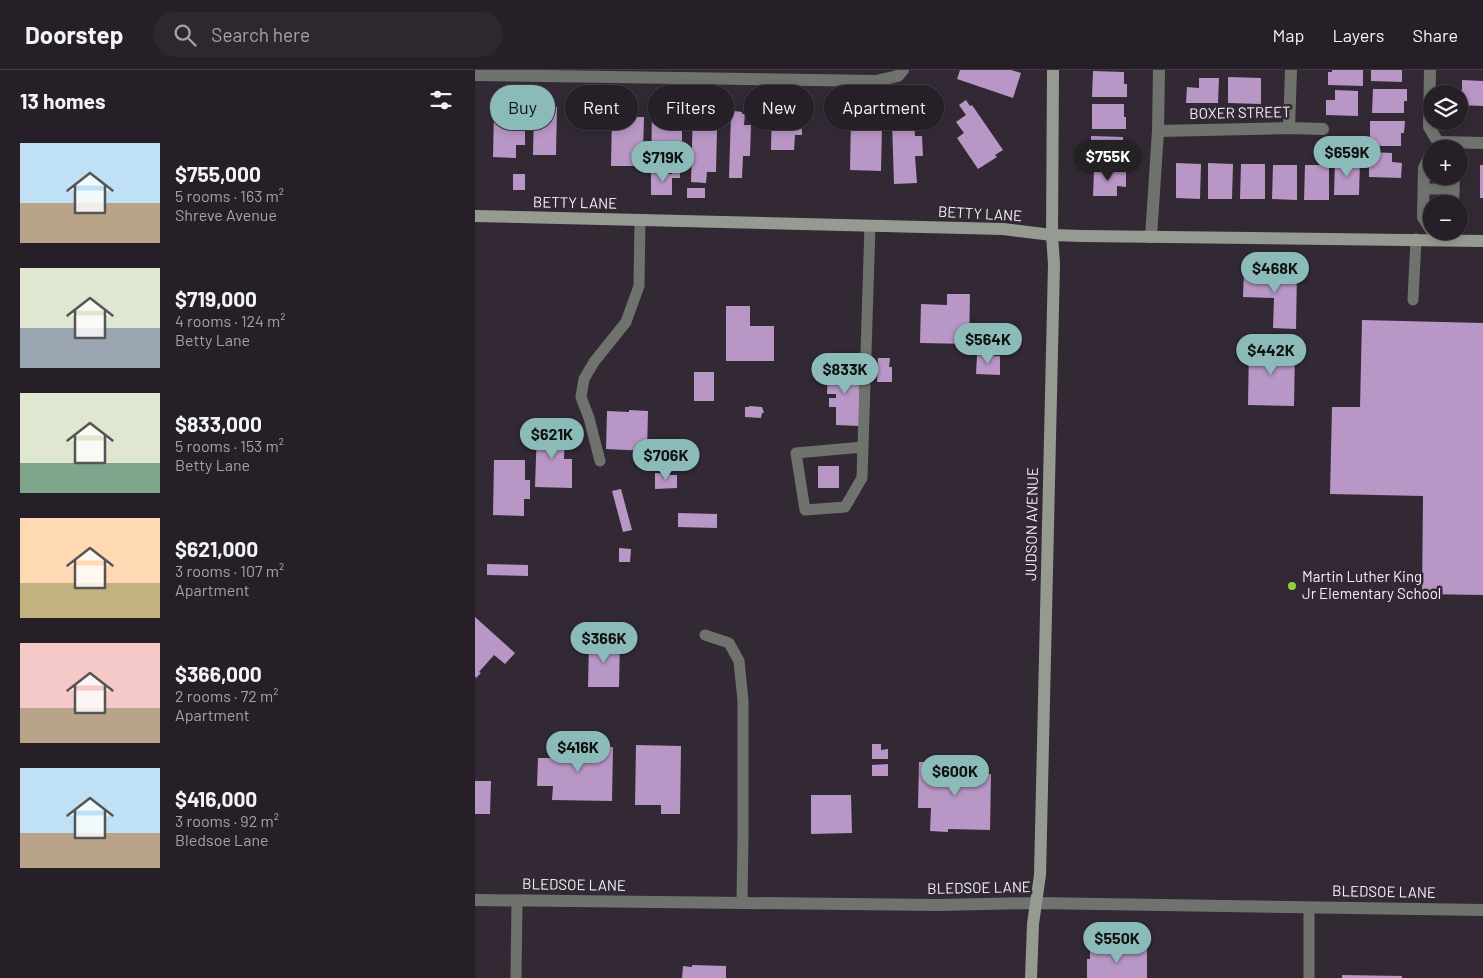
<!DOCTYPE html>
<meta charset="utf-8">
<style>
body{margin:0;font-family:Barlow,sans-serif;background:#2e2730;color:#f1f3f6;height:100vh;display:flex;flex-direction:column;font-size:19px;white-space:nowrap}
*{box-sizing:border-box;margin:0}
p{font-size:16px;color:#a4a2a8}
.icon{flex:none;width:28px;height:28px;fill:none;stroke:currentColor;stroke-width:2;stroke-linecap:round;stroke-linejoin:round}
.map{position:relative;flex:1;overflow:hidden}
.details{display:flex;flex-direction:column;background:#261f28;width:475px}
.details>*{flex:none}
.hud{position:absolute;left:15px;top:15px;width:475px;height:45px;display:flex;gap:10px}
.tools{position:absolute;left:948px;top:15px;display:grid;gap:10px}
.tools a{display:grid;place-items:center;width:45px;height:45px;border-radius:50%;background:#261f28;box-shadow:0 2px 8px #0003,0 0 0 1px #423d45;font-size:25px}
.price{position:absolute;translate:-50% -42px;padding:0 11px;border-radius:18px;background:#8bbbb9;color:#111;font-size:16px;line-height:32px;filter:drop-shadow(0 1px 2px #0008)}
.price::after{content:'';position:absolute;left:50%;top:30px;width:15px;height:11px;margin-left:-8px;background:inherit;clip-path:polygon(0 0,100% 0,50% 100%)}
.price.on{background:#222;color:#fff}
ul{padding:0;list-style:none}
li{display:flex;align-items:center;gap:15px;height:125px;padding:0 20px}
li span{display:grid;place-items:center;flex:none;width:140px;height:100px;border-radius:0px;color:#555}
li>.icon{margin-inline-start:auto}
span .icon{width:60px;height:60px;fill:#fffc;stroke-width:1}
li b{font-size:21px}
h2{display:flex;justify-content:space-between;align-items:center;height:60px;padding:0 20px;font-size:21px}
.tag{padding:0 18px;border-radius:22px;background:#261f28;box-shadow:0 2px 8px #0003,0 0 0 1px #423d45;font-size:18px;line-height:45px}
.tag.on{background:#8bbbb9;color:#111}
header{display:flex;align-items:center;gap:30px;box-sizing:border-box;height:70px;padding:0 25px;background:#261f28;border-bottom:1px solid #423d45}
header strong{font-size:24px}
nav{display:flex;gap:28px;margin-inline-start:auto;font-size:18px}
.search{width:350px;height:45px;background:#2e2730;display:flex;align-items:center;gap:12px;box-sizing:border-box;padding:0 18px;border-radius:28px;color:#a4a2a8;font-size:19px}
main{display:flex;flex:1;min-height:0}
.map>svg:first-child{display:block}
</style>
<header>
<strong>Doorstep</strong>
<div class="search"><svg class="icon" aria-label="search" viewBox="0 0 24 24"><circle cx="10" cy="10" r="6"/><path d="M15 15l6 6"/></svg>Search here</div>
<nav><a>Map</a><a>Layers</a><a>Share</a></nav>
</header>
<main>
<section class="details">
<h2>13 homes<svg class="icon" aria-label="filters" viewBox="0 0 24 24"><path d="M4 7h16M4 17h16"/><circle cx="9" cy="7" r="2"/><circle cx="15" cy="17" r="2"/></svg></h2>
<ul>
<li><span style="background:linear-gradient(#bfe0f5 60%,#b9a48a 0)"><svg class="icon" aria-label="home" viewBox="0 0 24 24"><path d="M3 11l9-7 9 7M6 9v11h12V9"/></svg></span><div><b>$755,000</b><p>5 rooms · 163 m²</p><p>Shreve Avenue</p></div></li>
<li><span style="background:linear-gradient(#dfe7d0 60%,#9aa5b1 0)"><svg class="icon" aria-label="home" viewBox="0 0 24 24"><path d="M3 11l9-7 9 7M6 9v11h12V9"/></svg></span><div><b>$719,000</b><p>4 rooms · 124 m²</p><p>Betty Lane</p></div></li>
<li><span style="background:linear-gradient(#dfe7d0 70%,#7fa58c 0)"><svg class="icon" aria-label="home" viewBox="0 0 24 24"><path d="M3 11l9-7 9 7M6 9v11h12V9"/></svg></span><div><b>$833,000</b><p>5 rooms · 153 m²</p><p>Betty Lane</p></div></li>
<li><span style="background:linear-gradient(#ffd9b3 65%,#c2b280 0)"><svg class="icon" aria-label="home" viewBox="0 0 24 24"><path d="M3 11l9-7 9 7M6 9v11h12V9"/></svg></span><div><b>$621,000</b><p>3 rooms · 107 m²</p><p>Apartment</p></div></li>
<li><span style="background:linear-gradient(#f6c9c9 65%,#b9a48a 0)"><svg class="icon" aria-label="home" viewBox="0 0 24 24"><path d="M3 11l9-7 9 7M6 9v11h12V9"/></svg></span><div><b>$366,000</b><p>2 rooms · 72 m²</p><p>Apartment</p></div></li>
<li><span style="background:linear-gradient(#bfe0f5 65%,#b9a48a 0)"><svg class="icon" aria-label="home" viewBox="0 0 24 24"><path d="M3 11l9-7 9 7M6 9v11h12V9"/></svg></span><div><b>$416,000</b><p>3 rooms · 92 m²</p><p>Bledsoe Lane</p></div></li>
</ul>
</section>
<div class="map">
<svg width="1008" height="908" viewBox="0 0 1008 908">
<rect width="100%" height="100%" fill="#322935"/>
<!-- building -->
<g fill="#b896c5">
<polygon points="485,0 536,0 546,3 538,28 482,9"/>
<polygon points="857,0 888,0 888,16 853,15 853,2 857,2"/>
<polygon points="896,0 927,0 927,12 896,11"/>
<polygon points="618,1 649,2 649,14 652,14 652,27 617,27"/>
<polygon points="753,7 786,8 786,34 753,33"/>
<polygon points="724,8 744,8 743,33 711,33 712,17 724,18"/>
<polygon points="987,10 1008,11 1008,36 984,35 984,24 976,24 976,19 987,20"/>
<polygon points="898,19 932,19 932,31 929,31 929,43 897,43"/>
<polygon points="860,20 883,21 883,46 851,45 851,30 860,30"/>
<polygon points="297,30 320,30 320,45 327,45 327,65 320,65 319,80 296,80"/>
<polygon points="491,30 495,36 497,35 528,80 520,85 522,87 503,99 482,68 489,63 481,52 491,45 484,35"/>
<polygon points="617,34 649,34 649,47 651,47 651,59 617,59"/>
<polygon points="59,36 82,37 81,85 58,85"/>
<polygon points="19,40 42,40 41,48 50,48 50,75 41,75 41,88 18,87"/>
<polygon points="218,40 233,40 233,60 242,60 241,102 232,102 231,113 216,112"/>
<polygon points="177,41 200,41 200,52 207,52 207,71 199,71 199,92 187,91 187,101 176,101"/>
<polygon points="259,41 267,42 267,44 270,44 269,55 276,55 275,86 268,86 267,108 254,108 256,43 259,43"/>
<polygon points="137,42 161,43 161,47 169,47 168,81 160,81 160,96 136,96"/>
<polygon points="376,46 399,46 399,55 407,55 406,101 375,100"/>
<polygon points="439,51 440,66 447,66 448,86 440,86 442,113 419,114 417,52"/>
<polygon points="895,51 930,51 929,63 926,63 926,76 895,76"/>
<polygon points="616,66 648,67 648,79 651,79 650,92 616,91"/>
<polygon points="894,82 917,83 917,92 927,93 926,108 894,107"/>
<polygon points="860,90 885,90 884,125 859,125"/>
<polygon points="701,93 726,94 725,129 701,128"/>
<polygon points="733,93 758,94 757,129 733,129"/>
<polygon points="766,94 790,94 790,129 765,129"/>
<polygon points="798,95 822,95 822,130 797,129"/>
<polygon points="830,95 854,95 854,130 829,130"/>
<rect x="1005" y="95" width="3" height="33"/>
<polygon points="197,99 205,99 205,108 197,108 197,125 176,125 176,103 197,104"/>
<polygon points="619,100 651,101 651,117 642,116 642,126 618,126"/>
<rect x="38" y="104" width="12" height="16"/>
<rect x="212" y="118" width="18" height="10"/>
<polygon points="769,200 822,201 821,259 798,258 799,228 768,227"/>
<polygon points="472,224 495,224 494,274 445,273 446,234 472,235"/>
<polygon points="251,236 275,236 275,256 299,256 299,291 251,291"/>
<polygon points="887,250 1008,253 1008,525 947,524 948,426 855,424 857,337 885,337"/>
<polygon points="774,277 820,278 819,336 773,335"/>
<polygon points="502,285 525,286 525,305 501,304"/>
<polygon points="403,288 415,288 414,297 417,297 417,312 402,312"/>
<polygon points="353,298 385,299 384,356 361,355 361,337 354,337 354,328 361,328 361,324 352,324"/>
<rect x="219" y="302" width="20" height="29"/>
<polygon points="274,336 287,337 289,343 287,343 286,348 270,347 270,337 274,337"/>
<polygon points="154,340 173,341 172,381 131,379 132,341 154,342"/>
<polygon points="62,358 95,360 95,364 90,364 89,389 97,389 97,418 60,417"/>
<polygon points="19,390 50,390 50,410 55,410 55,429 49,429 49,446 18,445"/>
<rect x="343" y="396" width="21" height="22"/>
<polygon points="180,403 195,404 195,405 202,405 202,418 180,419"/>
<polygon points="146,419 157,460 148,462 137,421"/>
<polygon points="203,443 242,444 242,458 203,457"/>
<polygon points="144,478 156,479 155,492 144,492"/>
<polygon points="12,494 53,495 53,506 12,505"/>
<polygon points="0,547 40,583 30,594 19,585 4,602 6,603 1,608 0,606"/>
<polygon points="127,566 135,567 135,572 145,572 144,617 113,617 114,571 127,572"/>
<polygon points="397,674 406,674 406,680 413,679 413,689 397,689"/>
<polygon points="161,675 206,676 205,744 186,744 186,735 160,735"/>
<polygon points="80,676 138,677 137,731 77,730 78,716 62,716 63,688 80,688"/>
<polygon points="444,692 471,692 471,703 475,703 475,693 487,694 487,703 516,704 515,760 473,759 473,762 455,761 456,738 443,738"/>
<polygon points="413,694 413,706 397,706 397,695"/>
<polygon points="0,711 16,711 15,744 0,744"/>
<polygon points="336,725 376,725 377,763 336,764"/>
<polygon points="615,879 672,879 672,908 612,908 612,889 615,889"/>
<polygon points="217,895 251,896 251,908 207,908 208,896 217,897"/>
<polygon points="867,905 927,906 927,908 867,908"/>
</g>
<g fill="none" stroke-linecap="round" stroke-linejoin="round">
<!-- lane -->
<g stroke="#70736d" stroke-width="11">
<polyline points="949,119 979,119"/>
<polyline points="938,230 941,169"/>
<polyline points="388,377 321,383 330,440 370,437 387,408 395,156"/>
<polyline points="125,391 114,348 106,327 109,309 119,292 151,252 164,216 165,150"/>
<polyline points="230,565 254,573 264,591 268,631 268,765 267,833"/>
<polyline points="41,908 42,831"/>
<polyline points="834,908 834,837"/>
</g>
<!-- street -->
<g stroke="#70736d" stroke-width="12">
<polyline points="955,0 954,57 963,72 970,79"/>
<polyline points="0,5 401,11 423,6 428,0"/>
<polyline points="814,58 816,0"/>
<polyline points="683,61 814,58 848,59"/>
<polyline points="963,72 1008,73"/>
<polyline points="956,84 949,98 948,147 956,160"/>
<polyline points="978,134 979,106"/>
<polyline points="676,167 683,61 684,0"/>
<polyline points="0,830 462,835 561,833 1008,840"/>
</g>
<!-- secondary -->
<g stroke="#959b91" stroke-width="12">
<polyline points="0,146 528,159 577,165 607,166 1008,171"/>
<polyline points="556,908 558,854 565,805 579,194 577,165 578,0"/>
</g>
</g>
<!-- markers -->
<circle fill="#8ece43" stroke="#322935" stroke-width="2" cx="817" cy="516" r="5"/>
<g text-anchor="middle" stroke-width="5" stroke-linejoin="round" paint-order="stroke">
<!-- street labels -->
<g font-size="15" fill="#f5eff7" stroke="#322935">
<text transform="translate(765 43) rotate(-1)" y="5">BOXER STREET</text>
<text transform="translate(100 133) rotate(1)" y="5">BETTY LANE</text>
<text transform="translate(505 144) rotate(3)" y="5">BETTY LANE</text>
<text transform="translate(557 454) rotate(-89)" y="5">JUDSON AVENUE</text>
<text transform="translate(99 815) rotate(1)" y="5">BLEDSOE LANE</text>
<text transform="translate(504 818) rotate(-1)" y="5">BLEDSOE LANE</text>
<text transform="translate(909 822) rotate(1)" y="5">BLEDSOE LANE</text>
</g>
<!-- poi labels -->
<g font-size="15" fill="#f5eff7" stroke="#322935" text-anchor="start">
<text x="827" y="512">Martin Luther King<tspan x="827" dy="17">Jr Elementary School</tspan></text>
</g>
</g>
</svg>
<div class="tools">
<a><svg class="icon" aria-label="layers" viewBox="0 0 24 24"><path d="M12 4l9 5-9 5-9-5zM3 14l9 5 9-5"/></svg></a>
<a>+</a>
<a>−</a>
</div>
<b class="price" style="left:872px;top:108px">$659K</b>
<b class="price on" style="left:633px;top:112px">$755K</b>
<b class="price" style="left:188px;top:113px">$719K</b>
<b class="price" style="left:800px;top:224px">$468K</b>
<b class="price" style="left:513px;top:295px">$564K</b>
<b class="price" style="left:796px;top:306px">$442K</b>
<b class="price" style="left:370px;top:325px">$833K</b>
<b class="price" style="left:77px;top:390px">$621K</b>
<b class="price" style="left:191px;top:411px">$706K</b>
<b class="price" style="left:129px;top:594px">$366K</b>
<b class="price" style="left:103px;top:703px">$416K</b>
<b class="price" style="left:480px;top:727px">$600K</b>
<b class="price" style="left:642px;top:894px">$550K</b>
<div class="hud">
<a class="tag on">Buy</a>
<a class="tag">Rent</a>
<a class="tag">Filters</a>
<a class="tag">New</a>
<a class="tag">Apartment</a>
</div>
</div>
</main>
